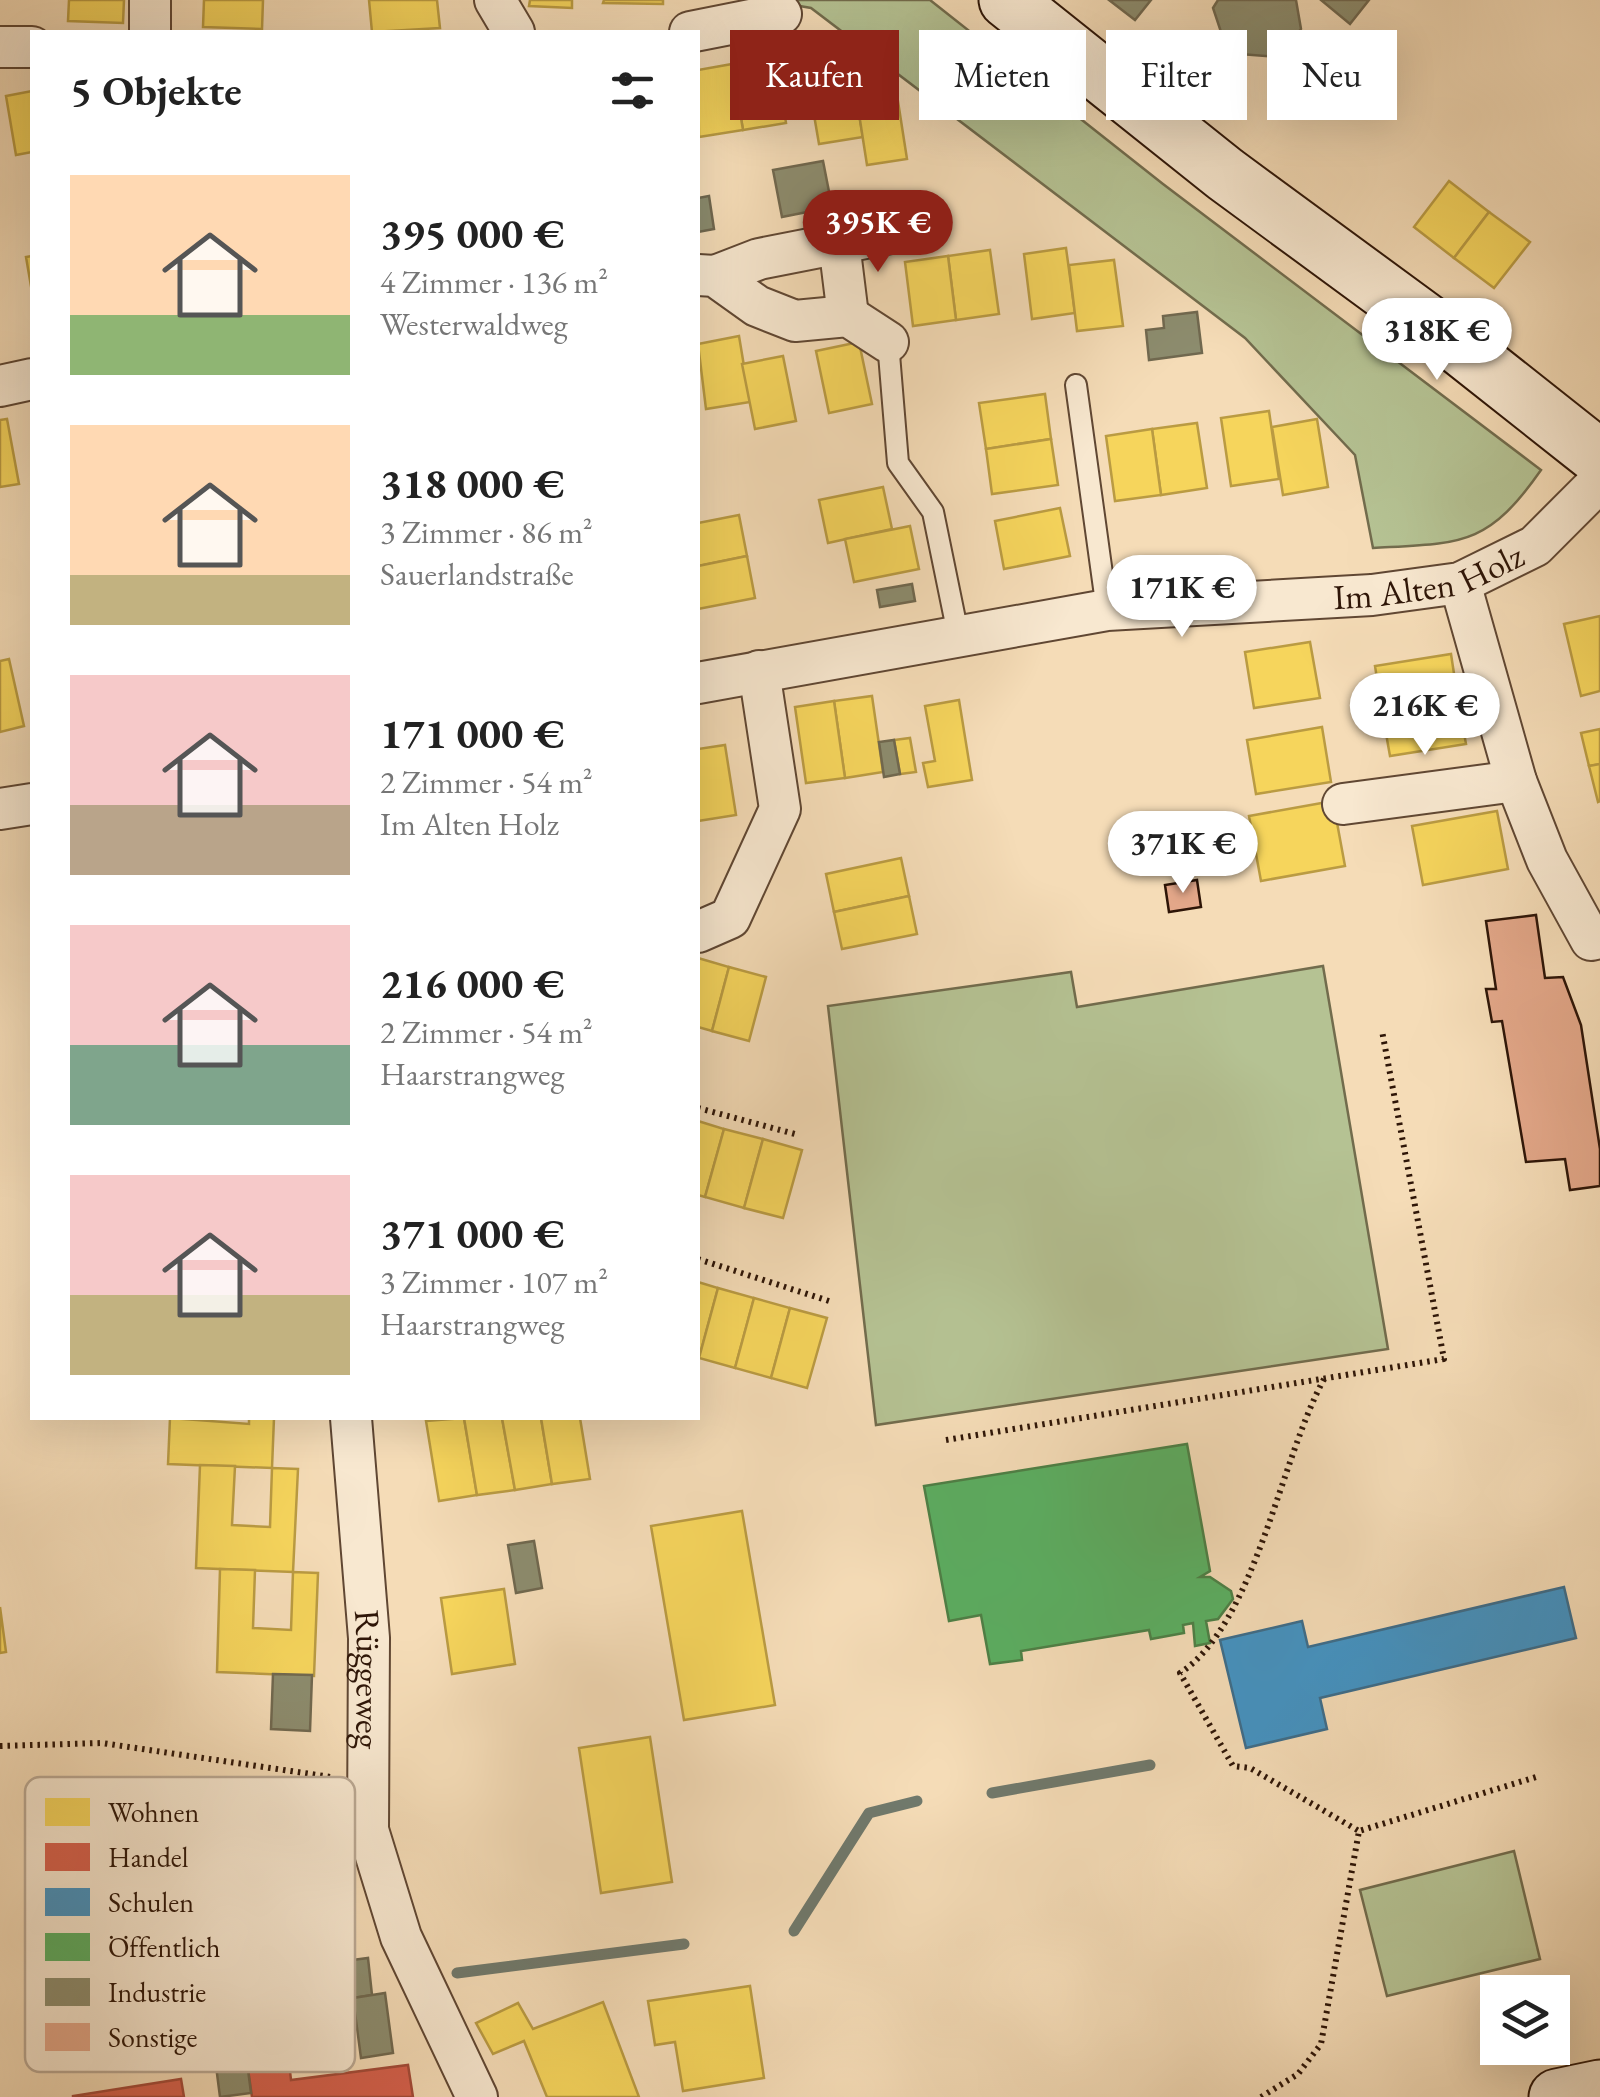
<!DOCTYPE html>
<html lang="de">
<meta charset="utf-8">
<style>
body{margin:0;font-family:"EB Garamond",serif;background:#f6f6f6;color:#222;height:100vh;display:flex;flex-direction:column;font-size:38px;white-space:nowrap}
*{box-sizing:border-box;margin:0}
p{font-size:32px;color:#767676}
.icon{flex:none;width:55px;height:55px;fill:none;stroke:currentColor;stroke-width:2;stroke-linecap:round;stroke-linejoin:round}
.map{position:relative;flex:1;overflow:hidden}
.details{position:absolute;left:30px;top:30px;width:670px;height:1390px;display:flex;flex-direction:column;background:#fff;border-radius:0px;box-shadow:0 10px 40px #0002}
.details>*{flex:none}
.hud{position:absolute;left:730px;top:30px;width:720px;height:90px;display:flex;gap:20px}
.controls{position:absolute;left:1480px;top:1975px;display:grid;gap:20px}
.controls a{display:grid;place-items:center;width:90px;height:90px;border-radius:0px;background:#fff;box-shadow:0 10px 40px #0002;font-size:50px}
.price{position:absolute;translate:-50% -85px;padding:0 22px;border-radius:35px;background:#fff;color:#222;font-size:32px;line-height:65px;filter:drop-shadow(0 2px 5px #0008)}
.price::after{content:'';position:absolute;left:50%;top:60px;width:30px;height:22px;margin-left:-15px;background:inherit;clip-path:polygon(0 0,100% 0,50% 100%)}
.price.active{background:#8f2418;color:#fff}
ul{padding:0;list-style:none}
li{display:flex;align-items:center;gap:30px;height:250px;padding:0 40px}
li span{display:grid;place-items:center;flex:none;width:280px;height:200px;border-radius:0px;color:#555}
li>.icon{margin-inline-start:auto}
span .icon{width:120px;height:120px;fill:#fffc;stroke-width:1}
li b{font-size:42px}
h2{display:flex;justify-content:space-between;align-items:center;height:120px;padding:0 40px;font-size:42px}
.pill{padding:0 35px;border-radius:0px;background:#fff;box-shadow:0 10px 40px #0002;font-size:35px;line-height:90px}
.pill.active{background:#8f2418;color:#fff}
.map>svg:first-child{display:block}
</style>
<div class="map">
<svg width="1600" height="2097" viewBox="0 0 1600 2097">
<rect width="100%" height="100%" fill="#f5dcb7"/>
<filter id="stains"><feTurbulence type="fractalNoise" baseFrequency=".002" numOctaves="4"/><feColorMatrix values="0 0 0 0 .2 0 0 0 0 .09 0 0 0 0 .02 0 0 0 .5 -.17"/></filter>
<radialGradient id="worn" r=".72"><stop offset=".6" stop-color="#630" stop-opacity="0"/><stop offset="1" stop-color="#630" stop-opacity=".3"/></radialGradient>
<!-- green -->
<g fill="#b5c293" stroke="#726c4d" stroke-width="2.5">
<path d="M765,0H930L1163,184L1541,470C1487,547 1462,543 1373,548L1355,455L1245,338L811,8Z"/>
<polygon points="1323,966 1388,1349 876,1425 828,1006 1071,972 1077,1007"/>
<polygon points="1514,1851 1540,1959 1387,1996 1360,1890"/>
</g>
<!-- homes -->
<g fill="#f6d55c" stroke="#ba9b42" stroke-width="2.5">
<polygon points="69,0 124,0 123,23 68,21"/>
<polygon points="204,0 263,0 262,29 203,27"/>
<polygon points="369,0 437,0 440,28 372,32"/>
<polygon points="530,0 572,0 572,8 529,6"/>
<polygon points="604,0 663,0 663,4 603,3"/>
<polygon points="776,57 786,123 743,130 732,64"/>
<polygon points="732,64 743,130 699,137 698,70"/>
<polygon points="852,73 863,137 819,144 808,80"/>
<polygon points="32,91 32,152 16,155 6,96"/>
<polygon points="897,95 907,159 867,165 857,101"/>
<polygon points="1449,181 1489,212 1454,258 1414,227"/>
<polygon points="1489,212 1530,242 1494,288 1454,258"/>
<polygon points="1066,248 1075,313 1032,319 1024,254"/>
<polygon points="990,250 999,314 956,320 948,256"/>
<polygon points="32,256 32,292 26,257"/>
<polygon points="948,256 956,320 913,326 905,262"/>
<polygon points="1114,260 1123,326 1077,331 1069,265"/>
<polygon points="739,336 750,402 706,409 698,344"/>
<polygon points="859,342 872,404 829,413 816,351"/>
<polygon points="783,356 796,421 755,429 742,364"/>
<polygon points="1045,394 1051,439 986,449 979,403"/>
<polygon points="1269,411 1279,479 1231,486 1221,418"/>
<polygon points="7,419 19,484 0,487 0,420"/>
<polygon points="1317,419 1328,487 1283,495 1272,427"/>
<polygon points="1197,423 1207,488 1161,495 1152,429"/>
<polygon points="1152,429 1161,495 1115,501 1106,436"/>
<polygon points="1051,439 1058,485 992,494 986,449"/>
<polygon points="883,487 892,529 828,543 819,500"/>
<polygon points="1060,508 1070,556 1004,569 995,521"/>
<polygon points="739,515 747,556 698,566 698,523"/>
<polygon points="910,526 919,569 854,582 845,539"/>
<polygon points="747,556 755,598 698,609 698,566"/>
<polygon points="1600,616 1600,691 1581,696 1564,624"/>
<polygon points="1310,642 1320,698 1254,708 1245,652"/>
<polygon points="1451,654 1458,700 1382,711 1375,666"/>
<polygon points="9,659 24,726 0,732 0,661"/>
<polygon points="872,696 883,772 845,778 834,701"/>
<polygon points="959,700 972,780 928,787 923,763 935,761 925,706"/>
<polygon points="1458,700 1466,744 1390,756 1382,711"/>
<polygon points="834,701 845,778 806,783 795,707"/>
<polygon points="1322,727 1331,782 1256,794 1247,740"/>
<polygon points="1600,729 1600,764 1589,766 1581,733"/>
<polygon points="910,738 916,772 900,774 894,740"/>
<polygon points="725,745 736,815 698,821 698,749"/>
<polygon points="1600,764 1600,801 1598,802 1589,766"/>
<polygon points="1333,801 1345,866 1261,881 1249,816"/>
<polygon points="1497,811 1508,869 1423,885 1412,826"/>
<polygon points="901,858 909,896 834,912 826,874"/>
<polygon points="909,896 917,934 842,949 834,912"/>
<polygon points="698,958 729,967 712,1031 698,1027"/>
<polygon points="729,967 766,977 749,1041 712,1031"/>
<polygon points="698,1121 724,1129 705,1197 698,1195"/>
<polygon points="724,1129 763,1139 744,1208 705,1197"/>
<polygon points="763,1139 802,1150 783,1218 744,1208"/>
<polygon points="698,1282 718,1288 699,1358 698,1357"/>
<polygon points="718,1288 754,1298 735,1368 699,1358"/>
<polygon points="754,1298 790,1308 771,1378 735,1368"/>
<polygon points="790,1308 827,1318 807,1388 771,1378"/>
<polygon points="170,1418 249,1424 249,1418 274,1418 272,1468 168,1464"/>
<polygon points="464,1418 477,1495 439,1501 426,1421"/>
<polygon points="464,1418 502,1418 515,1490 477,1495"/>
<polygon points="502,1418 541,1418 552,1484 515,1490"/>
<polygon points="541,1418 580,1418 590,1479 552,1484"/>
<polygon points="200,1465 235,1466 232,1525 270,1527 272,1468 298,1469 293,1572 196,1568"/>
<polygon points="742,1511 775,1705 684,1720 651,1526"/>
<polygon points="220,1569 255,1570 253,1628 291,1630 293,1572 318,1573 314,1676 217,1672"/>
<polygon points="504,1589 515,1664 452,1674 441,1598"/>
<polygon points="0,1607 6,1652 0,1653"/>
<polygon points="650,1737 672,1882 601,1893 579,1748"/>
<polygon points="750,1986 764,2078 683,2091 675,2042 655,2045 648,2001"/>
<polygon points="603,2002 639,2097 547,2097 524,2041 493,2054 476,2023 518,2003 533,2029"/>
</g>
<!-- shops -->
<g fill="#d6604d" stroke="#a44a38" stroke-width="2.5">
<polygon points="289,2063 291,2080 408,2065 413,2097 252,2097 248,2069"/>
<polygon points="181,2079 184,2097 73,2097 73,2096"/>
</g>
<!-- schools -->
<polygon fill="#4393c3" stroke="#3d6d8b" stroke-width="2.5" points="1564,1587 1576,1638 1320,1698 1327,1729 1246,1748 1220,1640 1302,1621 1308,1647"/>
<!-- public -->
<polygon fill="#5aae61" stroke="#4d8046" stroke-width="2.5" points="1187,1444 1210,1571 1200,1577 1210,1577 1231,1591 1233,1599 1218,1619 1206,1621 1210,1643 1195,1646 1193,1623 1183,1625 1184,1633 1151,1639 1149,1630 1021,1651 1022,1660 990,1664 981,1615 949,1621 924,1486"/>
<!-- industry -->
<g fill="#8c8c6e" stroke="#70684f" stroke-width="2.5">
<polygon points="1109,0 1151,0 1135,20"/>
<polygon points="1218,0 1296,0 1301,29 1278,57 1240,54 1224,41 1213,8"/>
<polygon points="1321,0 1369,0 1350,24"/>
<polygon points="823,161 832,207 782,217 773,170"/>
<polygon points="709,196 714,229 698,232 698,198"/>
<polygon points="1197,312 1202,353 1149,360 1146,330 1164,328 1163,316"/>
<polygon points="912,584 915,601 880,607 877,590"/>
<polygon points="894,740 900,774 884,777 879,742"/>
<polygon points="534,1541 542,1588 516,1593 508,1545"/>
<polygon points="273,1674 312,1675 310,1731 271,1729"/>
<polygon points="368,1958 372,1995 341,2000 337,1962"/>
<polygon points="385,1993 393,2053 361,2058 353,1998"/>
<polygon points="246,2054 251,2093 220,2097 215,2058"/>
</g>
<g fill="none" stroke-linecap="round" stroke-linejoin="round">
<!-- stream -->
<g stroke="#70796c" stroke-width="11">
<polyline points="992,1793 1150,1765"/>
<polyline points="794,1931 869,1813 917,1801"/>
<polyline points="457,1973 684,1944"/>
</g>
</g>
<!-- building -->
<g fill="#e3a789" stroke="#2e1507" stroke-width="2.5">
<polygon points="1197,880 1201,907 1169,912 1165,885"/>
<polygon points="1536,915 1545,978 1563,977 1581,1025 1600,1149 1600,1186 1570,1190 1565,1159 1526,1162 1502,1021 1492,1022 1486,989 1496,989 1486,921"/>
</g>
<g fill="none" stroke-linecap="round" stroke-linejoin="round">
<!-- service casing -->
<g stroke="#604733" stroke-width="24">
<g id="service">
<polyline points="888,342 898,463 933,512 958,634"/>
<polyline points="1076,385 1107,610"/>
</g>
</g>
<!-- minor casing -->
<g stroke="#604733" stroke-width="44">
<g id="minor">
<polyline points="495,0 514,32"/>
<polyline points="150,32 150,0"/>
<polyline points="690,32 781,14"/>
<polyline points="0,47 32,47"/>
<polyline points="839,243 848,316"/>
<polyline points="698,275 715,276 757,306 795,321 848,316 888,342"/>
<polyline points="715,276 759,259 886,234"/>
<polyline points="0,386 32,379"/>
<polyline points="1460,583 1516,781 1547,860 1591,940 1600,938"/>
<path id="s1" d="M698,683L1107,610L1372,595L1460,583L1535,546L1600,481"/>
<polyline points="1343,804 1516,781"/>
<polyline points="0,809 32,804"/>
<polyline points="698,932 730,918 780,809 759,671"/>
<path id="s2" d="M351,1418L369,1638L368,1830L401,1937L477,2097"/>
</g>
</g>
<!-- secondary casing -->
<g stroke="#2e1507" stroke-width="59">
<g id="secondary">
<polyline points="1007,0 1225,174 1447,337 1600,458"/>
<polyline points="1557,2097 1600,2088"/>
</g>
</g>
<!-- path -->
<g stroke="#2e1507" stroke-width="6" stroke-dasharray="2.5 5" stroke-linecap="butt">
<polyline points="698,1108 795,1134"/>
<polyline points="698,1259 832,1302"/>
<path d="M1324,1379C1280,1460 1255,1624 1180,1673L1233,1766L1250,1768L1359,1831"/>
<polyline points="946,1440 1444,1359 1382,1031"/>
<polyline points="0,1746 102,1743 331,1777"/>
<polyline points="1261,2097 1298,2074 1321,2044 1359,1831 1536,1777"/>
</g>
<!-- service -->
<use href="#service" stroke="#f8e8d0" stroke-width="20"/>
<!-- minor -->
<use href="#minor" stroke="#f8e8d0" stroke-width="40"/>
<!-- secondary -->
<use href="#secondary" stroke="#f8e8d0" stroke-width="55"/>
</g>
<g text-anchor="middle" stroke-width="10" stroke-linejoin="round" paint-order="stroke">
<!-- street labels -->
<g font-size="35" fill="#2e1507" stroke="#f8e8d0">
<text dy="12" stroke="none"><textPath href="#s1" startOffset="740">Im Alten Holz</textPath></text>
<text dy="12" stroke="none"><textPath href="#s2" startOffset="262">Rüggeweg</textPath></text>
</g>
</g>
<!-- legend -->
<rect x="25" y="1777" width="330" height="295" rx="15" fill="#f8e8d0" stroke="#bba994" stroke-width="2.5"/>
<rect x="45" y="1798" width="45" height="28" fill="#f6d55c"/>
<rect x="45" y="1843" width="45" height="28" fill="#d6604d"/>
<rect x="45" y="1888" width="45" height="28" fill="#4393c3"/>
<rect x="45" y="1933" width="45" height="28" fill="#5aae61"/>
<rect x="45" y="1978" width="45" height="28" fill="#8c8c6e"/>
<rect x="45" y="2023" width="45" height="28" fill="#e3a789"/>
<g font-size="28" fill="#2e1507">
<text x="108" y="1822">Wohnen</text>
<text x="108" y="1867">Handel</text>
<text x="108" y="1912">Schulen</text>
<text x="108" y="1957">Öffentlich</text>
<text x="108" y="2002">Industrie</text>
<text x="108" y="2047">Sonstige</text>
</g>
<rect width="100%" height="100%" filter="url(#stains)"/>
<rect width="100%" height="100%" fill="url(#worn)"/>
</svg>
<div class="controls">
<a><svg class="icon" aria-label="layers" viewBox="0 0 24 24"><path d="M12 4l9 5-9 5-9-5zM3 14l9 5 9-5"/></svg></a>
</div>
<b class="price active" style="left:878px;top:275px">395K €</b>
<b class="price" style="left:1437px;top:383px">318K €</b>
<b class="price" style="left:1182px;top:640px">171K €</b>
<b class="price" style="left:1425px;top:758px">216K €</b>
<b class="price" style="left:1183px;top:896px">371K €</b>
<div class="hud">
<a class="pill active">Kaufen</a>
<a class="pill">Mieten</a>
<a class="pill">Filter</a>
<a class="pill">Neu</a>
</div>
<section class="details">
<h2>5 Objekte<svg class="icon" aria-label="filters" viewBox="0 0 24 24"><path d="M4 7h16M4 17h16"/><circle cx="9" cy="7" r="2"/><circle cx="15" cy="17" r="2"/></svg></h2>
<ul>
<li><span style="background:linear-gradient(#ffd9b3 70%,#8fb573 0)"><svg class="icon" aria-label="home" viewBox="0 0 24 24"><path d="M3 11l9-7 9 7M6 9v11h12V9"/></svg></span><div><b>395 000 €</b><p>4 Zimmer · 136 m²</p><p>Westerwaldweg</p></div></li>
<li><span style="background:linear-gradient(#ffd9b3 75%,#c2b280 0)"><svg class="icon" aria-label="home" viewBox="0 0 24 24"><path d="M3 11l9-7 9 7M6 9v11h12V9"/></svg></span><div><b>318 000 €</b><p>3 Zimmer · 86 m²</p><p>Sauerlandstraße</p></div></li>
<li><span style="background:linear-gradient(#f6c9c9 65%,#b9a48a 0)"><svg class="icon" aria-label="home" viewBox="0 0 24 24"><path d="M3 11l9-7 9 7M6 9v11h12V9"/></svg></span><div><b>171 000 €</b><p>2 Zimmer · 54 m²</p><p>Im Alten Holz</p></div></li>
<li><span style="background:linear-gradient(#f6c9c9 60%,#7fa58c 0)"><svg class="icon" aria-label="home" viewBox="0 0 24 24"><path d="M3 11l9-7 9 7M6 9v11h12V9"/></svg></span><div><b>216 000 €</b><p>2 Zimmer · 54 m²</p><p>Haarstrangweg</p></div></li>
<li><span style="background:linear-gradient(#f6c9c9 60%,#c2b280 0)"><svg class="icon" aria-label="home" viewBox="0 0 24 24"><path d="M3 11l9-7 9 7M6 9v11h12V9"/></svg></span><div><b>371 000 €</b><p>3 Zimmer · 107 m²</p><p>Haarstrangweg</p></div></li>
</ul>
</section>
</div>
